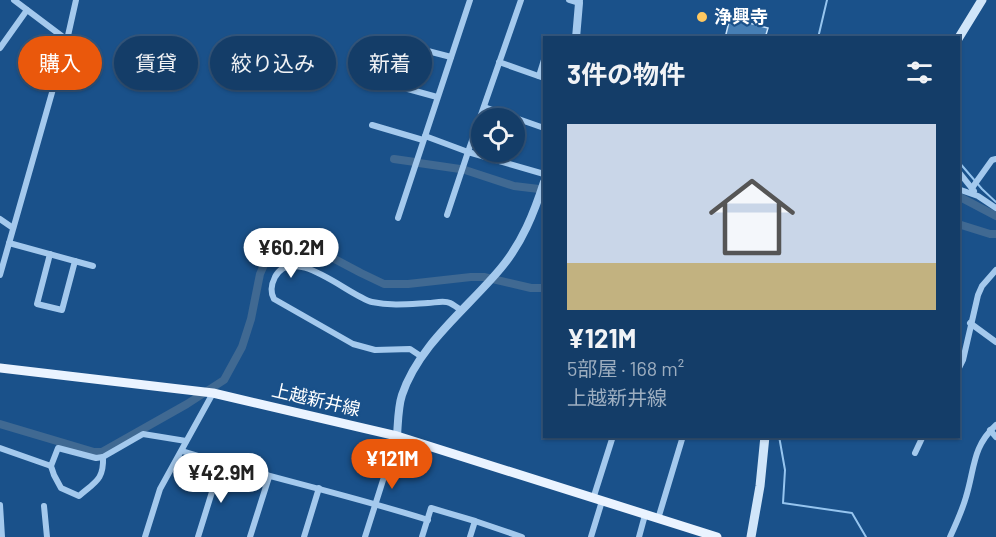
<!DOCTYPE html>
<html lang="ja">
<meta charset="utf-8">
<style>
body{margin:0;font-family:Barlow,"Noto Sans JP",sans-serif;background:#1d446e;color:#f1f3f6;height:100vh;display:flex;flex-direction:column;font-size:22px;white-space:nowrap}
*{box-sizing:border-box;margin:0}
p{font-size:20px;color:#9daec0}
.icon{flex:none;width:33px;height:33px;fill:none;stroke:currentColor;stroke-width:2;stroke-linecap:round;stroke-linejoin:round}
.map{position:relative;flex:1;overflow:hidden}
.sheet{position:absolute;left:543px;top:36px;width:417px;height:402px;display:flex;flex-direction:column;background:#143d68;border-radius:0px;box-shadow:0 2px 4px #0004,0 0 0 2px #33567c}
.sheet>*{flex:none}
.top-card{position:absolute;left:18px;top:36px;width:435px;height:54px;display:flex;gap:12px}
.buttons{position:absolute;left:471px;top:108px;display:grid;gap:12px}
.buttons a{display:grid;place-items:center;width:54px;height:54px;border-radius:50%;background:#143d68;box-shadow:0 2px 4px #0004,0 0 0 2px #33567c;font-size:30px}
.price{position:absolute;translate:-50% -51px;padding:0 14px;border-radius:21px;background:#fff;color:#222;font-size:20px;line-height:39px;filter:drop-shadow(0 2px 3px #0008)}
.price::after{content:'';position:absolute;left:50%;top:36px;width:18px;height:14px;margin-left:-9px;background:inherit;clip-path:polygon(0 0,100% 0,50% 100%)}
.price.current{background:#ea580c;color:#fff}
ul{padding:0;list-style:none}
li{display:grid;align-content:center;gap:12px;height:318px;padding:0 24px}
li+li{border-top:2px solid #33567c}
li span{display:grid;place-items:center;height:186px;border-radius:0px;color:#555}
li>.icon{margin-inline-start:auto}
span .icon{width:108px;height:108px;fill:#fffc;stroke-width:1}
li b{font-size:26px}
h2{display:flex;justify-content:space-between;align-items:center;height:72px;padding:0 24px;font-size:26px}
.chip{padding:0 21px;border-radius:27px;background:#143d68;box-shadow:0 2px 4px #0004,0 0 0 2px #33567c;font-size:21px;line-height:54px}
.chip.current{background:#ea580c;color:#fff}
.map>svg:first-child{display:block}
</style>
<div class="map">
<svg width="996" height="537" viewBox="0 0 996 537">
<rect width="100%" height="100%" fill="#1a518a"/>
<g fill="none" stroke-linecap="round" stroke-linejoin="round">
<!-- stream -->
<g stroke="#96c5ef" stroke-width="2">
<polyline points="818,38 827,0"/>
<polyline points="958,161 982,189 996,202"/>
<polyline points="779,436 785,470 783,503 852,513 866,537"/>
</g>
<!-- canal -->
<g stroke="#406992" stroke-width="8">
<polyline points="394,159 415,162"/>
<polyline points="419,163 460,169"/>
<polyline points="465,170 514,186 539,189"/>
<polyline points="958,196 996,216"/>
<polyline points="958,224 990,234 996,234"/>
<polyline points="0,424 94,452 102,452 187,404 224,380 242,347 251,319 260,274 264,265 270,256 291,244 300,244 310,246 361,273 384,284 408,284 471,277 484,277 531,288 544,288"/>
</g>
</g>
<!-- building -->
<polygon fill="#467eb4" stroke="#c9e2fa" stroke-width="1.5" points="730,18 768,28 765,38 725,38"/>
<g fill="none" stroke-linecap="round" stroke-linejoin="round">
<!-- minor -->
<g stroke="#a4c9ed" stroke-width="6">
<polyline points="14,0 67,40"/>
<polyline points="569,0 579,3 580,0"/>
<polyline points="0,48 27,10"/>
<polyline points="424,50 451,57"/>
<polyline points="499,62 544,78"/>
<polyline points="539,76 544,60"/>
<polyline points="397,86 437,97"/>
<polyline points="484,107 544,128"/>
<polyline points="372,125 423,140"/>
<polyline points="425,136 468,152 544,174"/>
<polyline points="958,171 974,191"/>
<polyline points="972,188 992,160 996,159"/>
<polyline points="958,189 978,196 996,208"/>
<polyline points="447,215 468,152 521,0"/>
<polyline points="398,218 470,0"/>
<polyline points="0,219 13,228"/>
<polyline points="9,243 93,266"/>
<polyline points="50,254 37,304 62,310 75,261"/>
<polyline points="0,275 67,40 76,0"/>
<polyline points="970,323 996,342"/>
<path d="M422,357L410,349L375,350L353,344L274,299C270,292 271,285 275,277C293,243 350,297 372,302C391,306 409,304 428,303C434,303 444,300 450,303C454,305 458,308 462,311"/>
<polyline points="958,370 963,360 978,295 982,286 996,270"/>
<polyline points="990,430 996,437"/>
<polyline points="0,448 51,466"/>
<path d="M58,448L96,458L103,457C104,480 95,482 79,496L61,488L54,475L51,466Z"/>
<path d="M182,451C263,476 346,494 428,520"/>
<polyline points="915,453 923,436"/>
<polyline points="103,457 143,434 186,441"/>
<polyline points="593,499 613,436"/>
<polyline points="0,505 2,537"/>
<polyline points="44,506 47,537"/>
<polyline points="658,519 683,436"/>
<polyline points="145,537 160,489 213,393"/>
<polyline points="198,537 221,463"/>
<polyline points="250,537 269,477"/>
<polyline points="304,537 319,488"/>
<polyline points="365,537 397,436"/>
<polyline points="422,537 431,508 475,521 522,537"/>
<polyline points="470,537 475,521"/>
<polyline points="591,537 602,501"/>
<polyline points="639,537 645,515"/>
<path d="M950,537C956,524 962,511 966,497C975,468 972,447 996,425"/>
</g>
<!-- tertiary -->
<g stroke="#a4c9ed" stroke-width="8">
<polyline points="576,38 579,3"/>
<path d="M397,436C398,423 398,407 402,395C419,344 468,308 501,268C522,243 534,213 544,182"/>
</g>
<!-- secondary -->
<g stroke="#d0e5f9" stroke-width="9">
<polyline points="958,39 982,0"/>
<polyline points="751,537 760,486 765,436"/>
</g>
<!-- primary -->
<polyline stroke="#eaf3ff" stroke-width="9" points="0,368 213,393 397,436 717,537"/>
</g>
<!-- markers -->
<circle fill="#ffc860" stroke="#1a518a" stroke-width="2" cx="702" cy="17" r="6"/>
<g text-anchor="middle" stroke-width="4.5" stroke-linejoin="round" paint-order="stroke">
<!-- poi labels -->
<g font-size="18" font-weight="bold" fill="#fff" stroke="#1a518a" text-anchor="start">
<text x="714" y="23">浄興寺</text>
</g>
<!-- street labels -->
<g font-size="18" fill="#fff" stroke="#1a518a">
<text transform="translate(316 400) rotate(13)" y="6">上越新井線</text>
</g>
</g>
</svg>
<div class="buttons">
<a><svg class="icon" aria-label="locate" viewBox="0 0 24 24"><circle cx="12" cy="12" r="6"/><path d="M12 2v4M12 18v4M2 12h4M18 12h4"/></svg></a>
</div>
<b class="price" style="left:291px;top:279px">¥60.2M</b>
<b class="price current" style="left:392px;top:490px">¥121M</b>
<b class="price" style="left:221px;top:504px">¥42.9M</b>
<div class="top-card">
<a class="chip current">購入</a>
<a class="chip">賃貸</a>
<a class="chip">絞り込み</a>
<a class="chip">新着</a>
</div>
<section class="sheet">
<h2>3件の物件<svg class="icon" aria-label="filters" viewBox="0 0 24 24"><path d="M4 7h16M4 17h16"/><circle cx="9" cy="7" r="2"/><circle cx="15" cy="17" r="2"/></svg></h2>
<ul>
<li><span style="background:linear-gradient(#c9d6e8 75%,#c2b280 0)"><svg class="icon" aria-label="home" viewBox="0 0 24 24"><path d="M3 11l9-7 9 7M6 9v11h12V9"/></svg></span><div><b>¥121M</b><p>5部屋 · 168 m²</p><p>上越新井線</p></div></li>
</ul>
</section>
</div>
